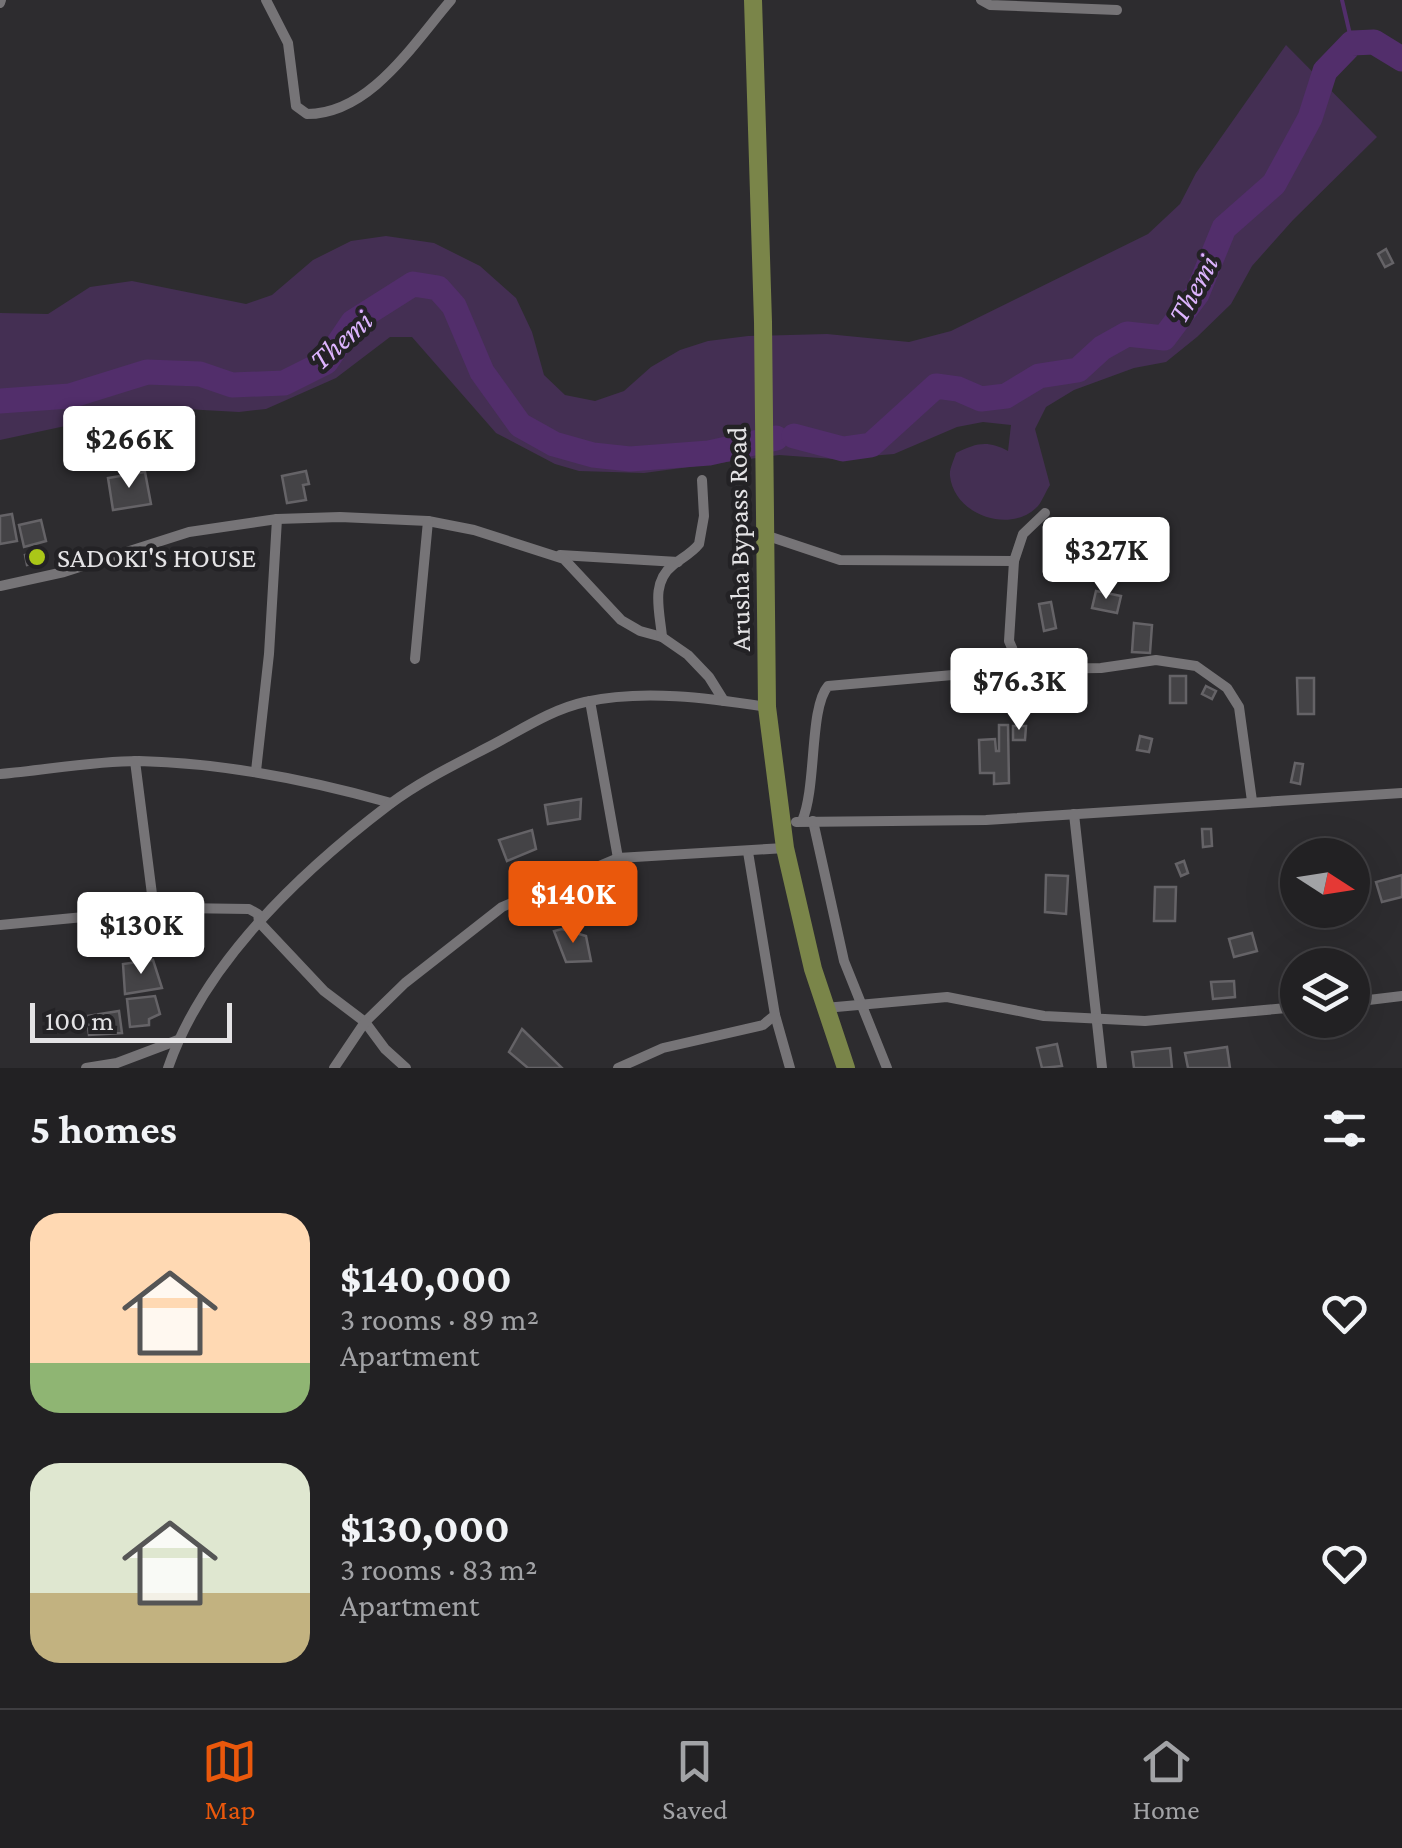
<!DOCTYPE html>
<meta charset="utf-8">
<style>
body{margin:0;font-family:"Crimson Pro",serif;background:#2e2e30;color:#f1f3f6;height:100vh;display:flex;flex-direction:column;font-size:38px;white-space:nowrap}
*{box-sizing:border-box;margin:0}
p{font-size:32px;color:#a2a3a6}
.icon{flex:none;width:55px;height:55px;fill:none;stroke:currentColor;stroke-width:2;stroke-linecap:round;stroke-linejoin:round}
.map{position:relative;height:1068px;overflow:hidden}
.drawer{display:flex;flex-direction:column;background:#222123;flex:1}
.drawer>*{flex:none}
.needle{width:65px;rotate:102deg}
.fabs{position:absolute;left:1280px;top:838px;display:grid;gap:20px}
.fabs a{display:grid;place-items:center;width:90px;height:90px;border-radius:50%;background:#222123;box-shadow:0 10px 40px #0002,0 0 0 2px #3f3e41;font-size:50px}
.scale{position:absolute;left:30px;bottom:25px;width:202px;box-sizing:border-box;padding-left:10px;border:5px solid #e4e3e5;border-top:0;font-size:28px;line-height:35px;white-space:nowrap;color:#e4e3e5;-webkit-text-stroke:8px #232225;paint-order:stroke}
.price{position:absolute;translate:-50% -85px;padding:0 22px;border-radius:10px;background:#fff;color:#222;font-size:32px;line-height:65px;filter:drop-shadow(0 2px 5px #0008)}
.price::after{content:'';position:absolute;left:50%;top:60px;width:30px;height:22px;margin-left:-15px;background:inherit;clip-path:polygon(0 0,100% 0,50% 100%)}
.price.current{background:#ea580c;color:#fff}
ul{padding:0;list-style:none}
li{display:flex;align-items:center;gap:30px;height:250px;padding:0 30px}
li span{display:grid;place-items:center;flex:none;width:280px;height:200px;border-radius:30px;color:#555}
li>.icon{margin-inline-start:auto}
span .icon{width:120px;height:120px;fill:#fffc;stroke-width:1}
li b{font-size:42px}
h2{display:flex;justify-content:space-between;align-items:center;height:120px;padding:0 30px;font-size:42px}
.dock{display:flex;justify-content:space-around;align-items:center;height:140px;border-top:2px solid #3f3e41;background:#222123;font-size:28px;color:#a2a3a6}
.dock a{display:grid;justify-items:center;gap:5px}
.dock .current{color:#ea580c}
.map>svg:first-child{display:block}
</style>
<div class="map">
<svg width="1402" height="1068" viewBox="0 0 1402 1068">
<rect width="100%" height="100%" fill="#2d2c2f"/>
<!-- green -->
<path fill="#442f53" d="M1286,45L1377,137L1293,220L1252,266L1231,304L1197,337L1166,362L1134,368L1074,390L1046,407L1035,429L1050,485C1046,491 1042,501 1038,506C1011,535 954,515 950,476C949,469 954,460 956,453C976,443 988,440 1008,451L1011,425L983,422L957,427L894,454L834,459L779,455L644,473L579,471L555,464L496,433L412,337H390L336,378L266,409L239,412L167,408L122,409L84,422L0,440V313L48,314L90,287L132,281L246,304L272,295L313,260L351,241L386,236L434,243L480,266L516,298L532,332L544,375L565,395L595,401L624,391L651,367L680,350L708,341L748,336L827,334L909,342L951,331L1148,234L1180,204L1196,173Z"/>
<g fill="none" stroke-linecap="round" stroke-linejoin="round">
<!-- stream -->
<polyline stroke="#522e6b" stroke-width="4" points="1342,0 1352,43"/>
<!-- river -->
<g stroke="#522e6b" stroke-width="25">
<polyline points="0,401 70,396 147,372 200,374 232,385 284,383 326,362 353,322 413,284 438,288 454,306 482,372 520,425 554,444 593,455 630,459 709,453 776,438"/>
<polyline points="794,436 843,449 871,445 936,386 958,389 981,399 1006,396 1039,376 1078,370 1102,348 1127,334 1164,338 1197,294 1224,228 1274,184 1310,118 1325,71 1352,43 1374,42 1402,59"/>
</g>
</g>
<!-- building -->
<g fill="#444346" stroke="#656367" stroke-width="2.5">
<polygon points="1386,249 1393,263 1385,267 1378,254"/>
<polygon points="306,471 309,484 303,485 306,500 287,503 282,476"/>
<polygon points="145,472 151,504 113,510 108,478"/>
<polygon points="12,514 17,541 0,544 0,516"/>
<polygon points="41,520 46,541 24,547 19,525"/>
<polygon points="1145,529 1157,540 1144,555 1132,544"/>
<polygon points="43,551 45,561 27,565 25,555"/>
<polygon points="1096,591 1121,596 1117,613 1092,608"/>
<polygon points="1051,602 1056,628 1044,631 1039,604"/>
<polygon points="1134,623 1152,625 1150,653 1132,652"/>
<rect x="1170" y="676" width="16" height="27"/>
<polygon points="1297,678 1314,678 1314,714 1298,714"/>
<polygon points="1206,686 1216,691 1212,699 1202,694"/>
<polygon points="999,725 1008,725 1009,783 994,784 994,773 980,773 979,740 995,739 996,751 999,751"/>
<polygon points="1013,726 1026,726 1025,740 1013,740"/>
<polygon points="1140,736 1152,739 1149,752 1137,750"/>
<polygon points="1295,763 1303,764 1300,784 1291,782"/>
<polygon points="581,799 580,819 548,824 545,805"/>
<polygon points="1202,829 1211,829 1212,846 1203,847"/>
<polygon points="532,830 536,849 507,861 499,840"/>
<polygon points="1184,861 1188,873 1181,876 1176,864"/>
<polygon points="1046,875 1068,876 1066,914 1045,912"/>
<polygon points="1402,875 1402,897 1382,902 1376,882"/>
<polygon points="1155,887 1176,887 1175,921 1154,921"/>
<polygon points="562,929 586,936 591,961 566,962 554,931"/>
<polygon points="1252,933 1257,951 1234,957 1229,939"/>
<polygon points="153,960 162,988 125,994 123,964"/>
<polygon points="1234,981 1235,997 1213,999 1211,982"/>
<polygon points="155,996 160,1014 149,1019 149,1025 130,1027 127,999"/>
<polygon points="119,1011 122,1033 89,1035 87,1016"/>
<polygon points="522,1029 562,1068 528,1068 509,1052"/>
<polygon points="1057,1044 1062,1066 1042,1068 1037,1048"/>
<polygon points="1227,1047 1230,1068 1188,1068 1185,1053"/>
<polygon points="1170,1048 1172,1068 1134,1068 1132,1052"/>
</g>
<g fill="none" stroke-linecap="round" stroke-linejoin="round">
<!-- minor -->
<g stroke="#767477" stroke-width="10">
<path d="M266,0L288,43L296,106L307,114C370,114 413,44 451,0"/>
<polyline points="981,0 990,5 1117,10"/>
<polyline points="0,3 1,0"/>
<polyline points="765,535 840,560 1014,561"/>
<polyline points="560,555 678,562"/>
<polyline points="0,586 64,572 189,532 277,519 340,517 428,521 474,530 564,559 621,620 640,631 662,637 688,655 709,677 724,701"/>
<path d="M662,637C660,612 650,583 673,565C682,558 692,553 699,544L704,516L702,480"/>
<polyline points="415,659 428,521"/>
<polyline points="1021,669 1009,641 1014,561 1023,534 1045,513"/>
<polyline points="590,701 618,858"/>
<polyline points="135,761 154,910"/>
<polyline points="256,771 269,654 277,519"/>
<path d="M0,774C46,770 93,761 139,761C226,763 309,780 391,803"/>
<polyline points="1074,814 1102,1068"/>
<path d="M802,821C817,787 809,708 828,686L1021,669L1101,668L1156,660L1196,666L1227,688L1239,707L1252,801"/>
<polyline points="813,821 844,961 887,1068"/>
<polyline points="796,822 986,820 1402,793"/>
<polyline points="0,925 178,908 249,909 258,914 259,922 324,991 365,1022 385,1049 406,1068"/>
<polyline points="1352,1002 1402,996"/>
<polyline points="825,1008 947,997 1044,1016 1145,1021 1298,1007"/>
<polyline points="775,1015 790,1068"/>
<polyline points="86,1068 117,1063 178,1040"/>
<path d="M168,1068C204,963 303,870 390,804C422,780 460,762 496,743C524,728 553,709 585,702C643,689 709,698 767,707"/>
<polyline points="334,1068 365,1022 405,983 502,907 618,858 785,848"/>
<polyline points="618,1068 663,1048 763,1025 775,1015 748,852"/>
</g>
<!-- primary -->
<polyline stroke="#7a8549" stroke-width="18" points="753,0 763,322 767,707 785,848 813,969 846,1068"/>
</g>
<!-- markers -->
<circle fill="#aac718" stroke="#232225" stroke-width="4" cx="37" cy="557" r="10"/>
<g text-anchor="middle" stroke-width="9" stroke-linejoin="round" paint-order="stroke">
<!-- street labels -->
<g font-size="28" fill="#e4e3e5" stroke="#232225">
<text transform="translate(738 539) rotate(-91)" y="10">Arusha Bypass Road</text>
</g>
<!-- poi labels -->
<g font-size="28" fill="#e4e3e5" stroke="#232225" text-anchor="start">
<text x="57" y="567">SADOKI'S HOUSE</text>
</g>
<!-- water labels -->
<g font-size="30" font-style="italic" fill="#ddb4fe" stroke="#232225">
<text transform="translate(1193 289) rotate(-61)" y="10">Themi</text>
<text transform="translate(341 340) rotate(-42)" y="10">Themi</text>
</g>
</g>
</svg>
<div class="fabs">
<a><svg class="needle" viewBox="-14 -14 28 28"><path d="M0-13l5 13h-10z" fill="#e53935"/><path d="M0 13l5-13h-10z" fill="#a2a3a6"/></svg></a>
<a><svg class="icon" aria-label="layers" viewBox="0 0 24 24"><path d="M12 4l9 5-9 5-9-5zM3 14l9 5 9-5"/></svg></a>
</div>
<div class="scale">100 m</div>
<b class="price" style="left:129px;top:491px">$266K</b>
<b class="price" style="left:1106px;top:602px">$327K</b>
<b class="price" style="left:1019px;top:733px">$76.3K</b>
<b class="price current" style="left:573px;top:946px">$140K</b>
<b class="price" style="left:141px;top:977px">$130K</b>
</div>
<section class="drawer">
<h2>5 homes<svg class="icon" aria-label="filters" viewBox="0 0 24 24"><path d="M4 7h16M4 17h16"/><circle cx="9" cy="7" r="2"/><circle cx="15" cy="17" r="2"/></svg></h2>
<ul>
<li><span style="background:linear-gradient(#ffd9b3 75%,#8fb573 0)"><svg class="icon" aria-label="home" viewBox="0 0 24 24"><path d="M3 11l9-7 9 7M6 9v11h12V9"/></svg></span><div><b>$140,000</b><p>3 rooms · 89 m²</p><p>Apartment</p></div><svg class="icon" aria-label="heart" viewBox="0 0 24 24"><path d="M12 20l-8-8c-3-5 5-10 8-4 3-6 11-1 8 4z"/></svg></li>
<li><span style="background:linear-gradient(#dfe7d0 65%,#c2b280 0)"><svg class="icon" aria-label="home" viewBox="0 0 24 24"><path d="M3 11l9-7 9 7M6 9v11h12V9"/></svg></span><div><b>$130,000</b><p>3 rooms · 83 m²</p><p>Apartment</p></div><svg class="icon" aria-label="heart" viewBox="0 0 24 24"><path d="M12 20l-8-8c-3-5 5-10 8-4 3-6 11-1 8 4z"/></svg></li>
</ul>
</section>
<nav class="dock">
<a class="current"><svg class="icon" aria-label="map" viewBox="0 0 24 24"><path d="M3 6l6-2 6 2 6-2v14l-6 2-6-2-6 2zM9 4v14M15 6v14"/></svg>Map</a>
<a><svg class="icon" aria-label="saved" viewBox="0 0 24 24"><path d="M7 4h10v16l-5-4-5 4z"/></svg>Saved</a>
<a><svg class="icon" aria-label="home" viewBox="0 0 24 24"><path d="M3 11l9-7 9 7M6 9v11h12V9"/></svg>Home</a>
</nav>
